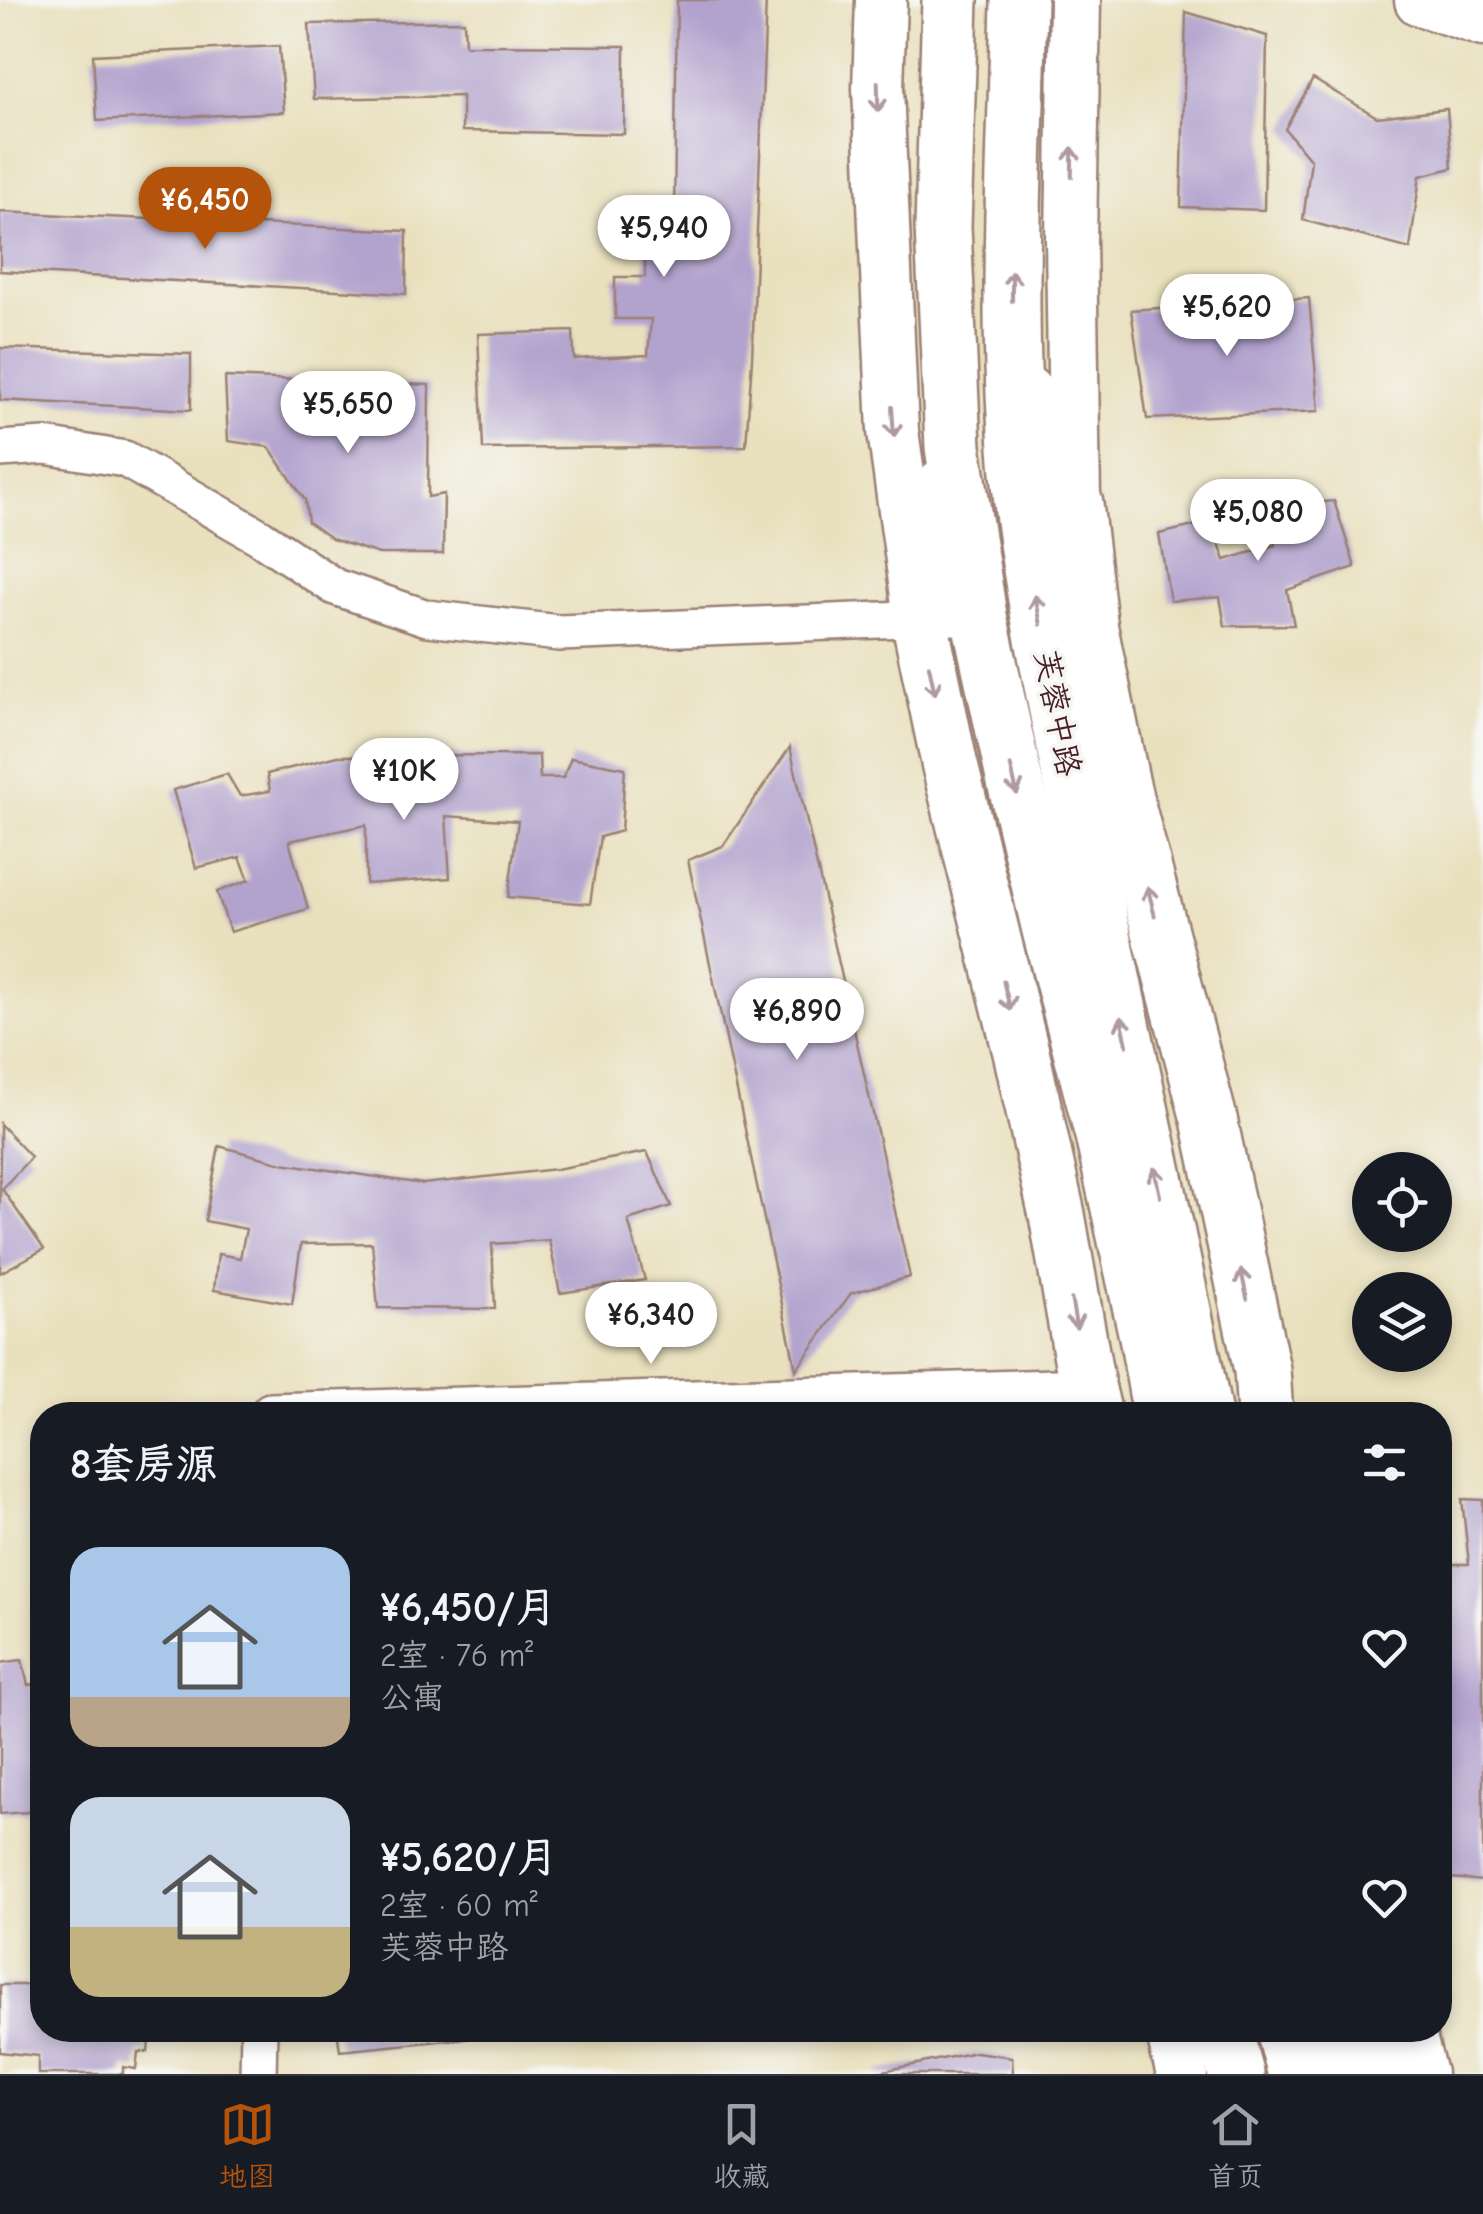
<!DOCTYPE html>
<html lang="zh">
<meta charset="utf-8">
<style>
body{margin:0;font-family:"Comic Neue","LXGW WenKai TC",sans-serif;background:#20242c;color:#f1f3f6;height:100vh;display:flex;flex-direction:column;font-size:38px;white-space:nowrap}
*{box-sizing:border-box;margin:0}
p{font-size:32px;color:#9ea1a6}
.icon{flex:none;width:55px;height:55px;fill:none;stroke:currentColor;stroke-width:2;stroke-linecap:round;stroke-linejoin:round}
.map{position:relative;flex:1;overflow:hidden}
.details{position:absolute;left:30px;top:1402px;width:1422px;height:640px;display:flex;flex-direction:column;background:#171b24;border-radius:40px;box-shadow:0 5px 15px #0003}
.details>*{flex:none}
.buttons{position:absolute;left:1352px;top:1152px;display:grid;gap:20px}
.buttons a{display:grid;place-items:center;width:100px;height:100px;border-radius:50%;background:#171b24;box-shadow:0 5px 15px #0003;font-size:50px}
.price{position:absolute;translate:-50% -85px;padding:0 22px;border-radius:35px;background:#fff;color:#222;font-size:32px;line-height:65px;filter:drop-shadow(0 2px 5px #0008)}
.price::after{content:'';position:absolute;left:50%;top:60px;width:30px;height:22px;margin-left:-15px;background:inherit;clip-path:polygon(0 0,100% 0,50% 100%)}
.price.on{background:#b45309;color:#fff}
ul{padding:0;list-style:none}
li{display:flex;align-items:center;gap:30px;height:250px;padding:0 40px}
li span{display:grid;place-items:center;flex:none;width:280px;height:200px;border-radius:30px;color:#555}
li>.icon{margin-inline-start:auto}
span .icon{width:120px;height:120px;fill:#fffc;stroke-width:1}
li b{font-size:42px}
h2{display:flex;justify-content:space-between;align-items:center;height:120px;padding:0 40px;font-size:42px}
.menu{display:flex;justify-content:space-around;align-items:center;height:140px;border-top:2px solid #363941;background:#171b24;font-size:28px;color:#9ea1a6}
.menu a{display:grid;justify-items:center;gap:5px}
.menu .on{color:#b45309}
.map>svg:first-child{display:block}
</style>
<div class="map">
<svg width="1483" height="2074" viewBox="0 0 1483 2074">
<rect width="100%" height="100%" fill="#f6f6f2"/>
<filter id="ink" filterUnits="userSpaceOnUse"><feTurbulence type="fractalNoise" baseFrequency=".01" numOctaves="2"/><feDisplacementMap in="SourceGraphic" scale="20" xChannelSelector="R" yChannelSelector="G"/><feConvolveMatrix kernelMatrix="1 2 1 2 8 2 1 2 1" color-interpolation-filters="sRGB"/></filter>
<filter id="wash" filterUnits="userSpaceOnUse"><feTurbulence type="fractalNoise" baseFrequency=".0048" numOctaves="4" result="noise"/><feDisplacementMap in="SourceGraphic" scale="40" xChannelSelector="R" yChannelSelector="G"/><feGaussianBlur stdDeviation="2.25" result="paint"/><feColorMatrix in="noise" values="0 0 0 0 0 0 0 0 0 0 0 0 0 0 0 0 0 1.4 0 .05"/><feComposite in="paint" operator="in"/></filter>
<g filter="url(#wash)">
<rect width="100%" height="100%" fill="#e9e0bd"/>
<g id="blocks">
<!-- building -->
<g fill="#b2a3ce">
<polygon points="677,0 766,0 752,359 746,446 483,449 478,334 573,331 574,359 648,355 651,319 615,319 615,277 645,277 645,218 674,213"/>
<polygon points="1186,12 1267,36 1264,210 1181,207"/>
<polygon points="464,21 465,45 625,46 624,134 462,131 462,96 314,99 309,24"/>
<polygon points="279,46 284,112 97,121 93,55"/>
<polygon points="1313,79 1377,117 1447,109 1452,168 1420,176 1410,249 1303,220 1311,160 1285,129"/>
<polygon points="0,212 407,231 406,294 0,271"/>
<polygon points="1309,298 1319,411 1147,419 1131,310"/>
<polygon points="0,348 191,354 191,410 0,400"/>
<polygon points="225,377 429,385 428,497 444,494 443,554 379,554 332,539 308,522 305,500 269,447 228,441"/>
<polygon points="1334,501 1355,567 1287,590 1294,625 1225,626 1220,597 1170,601 1159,534 1211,522 1225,560 1275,545 1270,507"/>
<polygon points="790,747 910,1277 851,1293 796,1370 688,860 723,846"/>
<polygon points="539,755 540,778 563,778 571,758 625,768 621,831 600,837 590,904 508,897 518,821 446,816 450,878 366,884 366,825 289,841 308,909 230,932 217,892 249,880 240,857 196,868 173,790 227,774 240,796 270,791 267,774 338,756"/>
<polygon points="0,1124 31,1157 2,1189 44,1249 0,1273"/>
<polygon points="219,1146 282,1163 423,1184 556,1169 647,1152 671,1206 628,1220 645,1280 560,1293 549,1240 492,1244 495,1309 378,1308 372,1243 301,1244 292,1304 214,1290 218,1254 240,1258 246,1229 205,1221"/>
<polygon points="1462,1499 1483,1500 1483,1881 1440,1877 1440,1564 1469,1564"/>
<polygon points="22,1660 28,1685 42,1683 42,1811 0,1814 0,1663"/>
<polygon points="0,1985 42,1985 42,2030 150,2030 148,2052 138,2052 136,2069 123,2067 123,2074 38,2074 38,2056 0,2052"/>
<polygon points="337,2030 518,2030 518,2033 340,2051"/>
<polygon points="976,2052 1012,2057 1013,2074 878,2074 878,2072"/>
</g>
</g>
</g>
<g filter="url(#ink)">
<use href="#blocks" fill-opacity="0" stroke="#9a8074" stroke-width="2.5"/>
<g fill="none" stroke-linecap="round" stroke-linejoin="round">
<!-- street casing -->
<g stroke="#9a8074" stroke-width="40">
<g id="street">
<polyline points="0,449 45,446 125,459 260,537 335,587 427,618 559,633 979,616"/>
<polyline points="270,1415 270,1411 1087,1386"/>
<polyline points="258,2074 259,2030"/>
</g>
</g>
<!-- secondary casing -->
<g stroke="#9a8074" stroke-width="55">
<g id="secondary">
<polyline points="881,0 878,88 893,431 917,603"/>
<polyline points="1420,0 1483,21"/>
<polyline points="1075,499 1071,240 1075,0"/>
<polyline points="1171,2030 1182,2074"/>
<polyline points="1409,2030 1421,2074"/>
</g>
</g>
<!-- primary casing -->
<g stroke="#9a8074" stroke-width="60">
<g id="primary">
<polyline points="950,0 943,227 953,447 979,616 1013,773 1050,930 1103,1135 1147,1336 1161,1415"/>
<path d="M1019,0C1015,173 1003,348 1024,520C1035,607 1054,694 1071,780C1113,992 1163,1203 1204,1415"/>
<polyline points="1026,394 1075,504 1090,629 1123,790 1209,1119 1262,1370 1265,1415"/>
<polyline points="946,484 919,618 949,762 1022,1056 1057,1215 1087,1386 1094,1415"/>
<polyline points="1284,2030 1296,2074"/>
<polyline points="1327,2030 1340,2074"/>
</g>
</g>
<!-- highway casing -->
<g stroke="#9a8074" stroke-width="60">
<g id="highway">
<polyline points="1224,2030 1236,2074"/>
<polyline points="1374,2030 1386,2074"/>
</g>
</g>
<!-- street -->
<use href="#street" stroke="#fff" stroke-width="35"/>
<!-- secondary -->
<use href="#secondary" stroke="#fff" stroke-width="50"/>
<!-- primary -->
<use href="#primary" stroke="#fff" stroke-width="55"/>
<!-- highway -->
<use href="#highway" stroke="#fff" stroke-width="55"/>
</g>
<!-- one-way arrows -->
<defs><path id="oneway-shaft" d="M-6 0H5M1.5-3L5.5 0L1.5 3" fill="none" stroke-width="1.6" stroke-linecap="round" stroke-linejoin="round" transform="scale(2.5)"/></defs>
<g stroke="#ae9aa0">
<use href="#oneway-shaft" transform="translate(878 97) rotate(89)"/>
<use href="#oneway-shaft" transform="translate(1072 162) rotate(-89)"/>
<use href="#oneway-shaft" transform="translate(1012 286) rotate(-90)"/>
<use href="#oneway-shaft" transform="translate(893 422) rotate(86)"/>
<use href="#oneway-shaft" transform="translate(1038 610) rotate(-101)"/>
<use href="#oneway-shaft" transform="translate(932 680) rotate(78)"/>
<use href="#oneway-shaft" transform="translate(1014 780) rotate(77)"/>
<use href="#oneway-shaft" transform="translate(1151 901) rotate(-104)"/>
<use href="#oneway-shaft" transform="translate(1007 996) rotate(76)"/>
<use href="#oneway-shaft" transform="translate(1124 1031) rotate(-102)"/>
<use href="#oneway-shaft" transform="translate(1157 1182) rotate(-102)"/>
<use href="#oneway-shaft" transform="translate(1244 1284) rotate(-102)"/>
<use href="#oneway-shaft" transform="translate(1074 1314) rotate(80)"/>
</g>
</g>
<g text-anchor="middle" stroke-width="8" stroke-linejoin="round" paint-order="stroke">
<!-- street labels -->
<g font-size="32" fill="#4a1f2b" stroke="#f6f6f2">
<text transform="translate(1058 713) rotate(79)" y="11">芙蓉中路</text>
</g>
</g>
</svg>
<div class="buttons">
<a><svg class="icon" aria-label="locate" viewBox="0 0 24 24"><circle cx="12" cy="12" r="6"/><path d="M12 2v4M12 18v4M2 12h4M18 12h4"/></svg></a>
<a><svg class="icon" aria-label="layers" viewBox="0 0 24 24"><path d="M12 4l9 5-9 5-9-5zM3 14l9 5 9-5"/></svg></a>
</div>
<b class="price on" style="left:205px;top:252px">¥6,450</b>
<b class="price" style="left:664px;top:280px">¥5,940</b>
<b class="price" style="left:1227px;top:359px">¥5,620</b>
<b class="price" style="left:348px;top:456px">¥5,650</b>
<b class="price" style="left:1258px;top:564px">¥5,080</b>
<b class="price" style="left:404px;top:823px">¥10K</b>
<b class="price" style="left:797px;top:1063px">¥6,890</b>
<b class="price" style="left:651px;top:1367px">¥6,340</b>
<section class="details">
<h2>8套房源<svg class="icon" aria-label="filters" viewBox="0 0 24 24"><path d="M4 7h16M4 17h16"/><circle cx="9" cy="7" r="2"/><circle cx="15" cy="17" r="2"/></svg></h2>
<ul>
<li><span style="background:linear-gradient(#a9c7e8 75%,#b9a48a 0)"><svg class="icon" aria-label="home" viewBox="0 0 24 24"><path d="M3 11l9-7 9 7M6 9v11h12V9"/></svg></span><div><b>¥6,450/月</b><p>2室 · 76 m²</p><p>公寓</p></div><svg class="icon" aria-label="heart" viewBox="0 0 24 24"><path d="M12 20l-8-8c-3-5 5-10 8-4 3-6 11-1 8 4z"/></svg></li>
<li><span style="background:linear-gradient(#c9d6e8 65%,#c2b280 0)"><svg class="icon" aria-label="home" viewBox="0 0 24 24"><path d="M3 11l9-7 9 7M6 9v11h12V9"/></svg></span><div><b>¥5,620/月</b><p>2室 · 60 m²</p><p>芙蓉中路</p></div><svg class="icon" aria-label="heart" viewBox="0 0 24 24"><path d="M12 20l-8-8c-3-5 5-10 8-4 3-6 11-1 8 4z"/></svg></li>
</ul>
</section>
</div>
<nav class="menu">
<a class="on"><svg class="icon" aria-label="map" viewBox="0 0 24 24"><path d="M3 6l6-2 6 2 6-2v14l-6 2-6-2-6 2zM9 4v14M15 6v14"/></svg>地图</a>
<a><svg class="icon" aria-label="saved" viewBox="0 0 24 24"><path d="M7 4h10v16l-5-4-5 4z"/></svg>收藏</a>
<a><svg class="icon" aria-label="home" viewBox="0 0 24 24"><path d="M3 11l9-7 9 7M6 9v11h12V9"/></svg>首页</a>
</nav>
